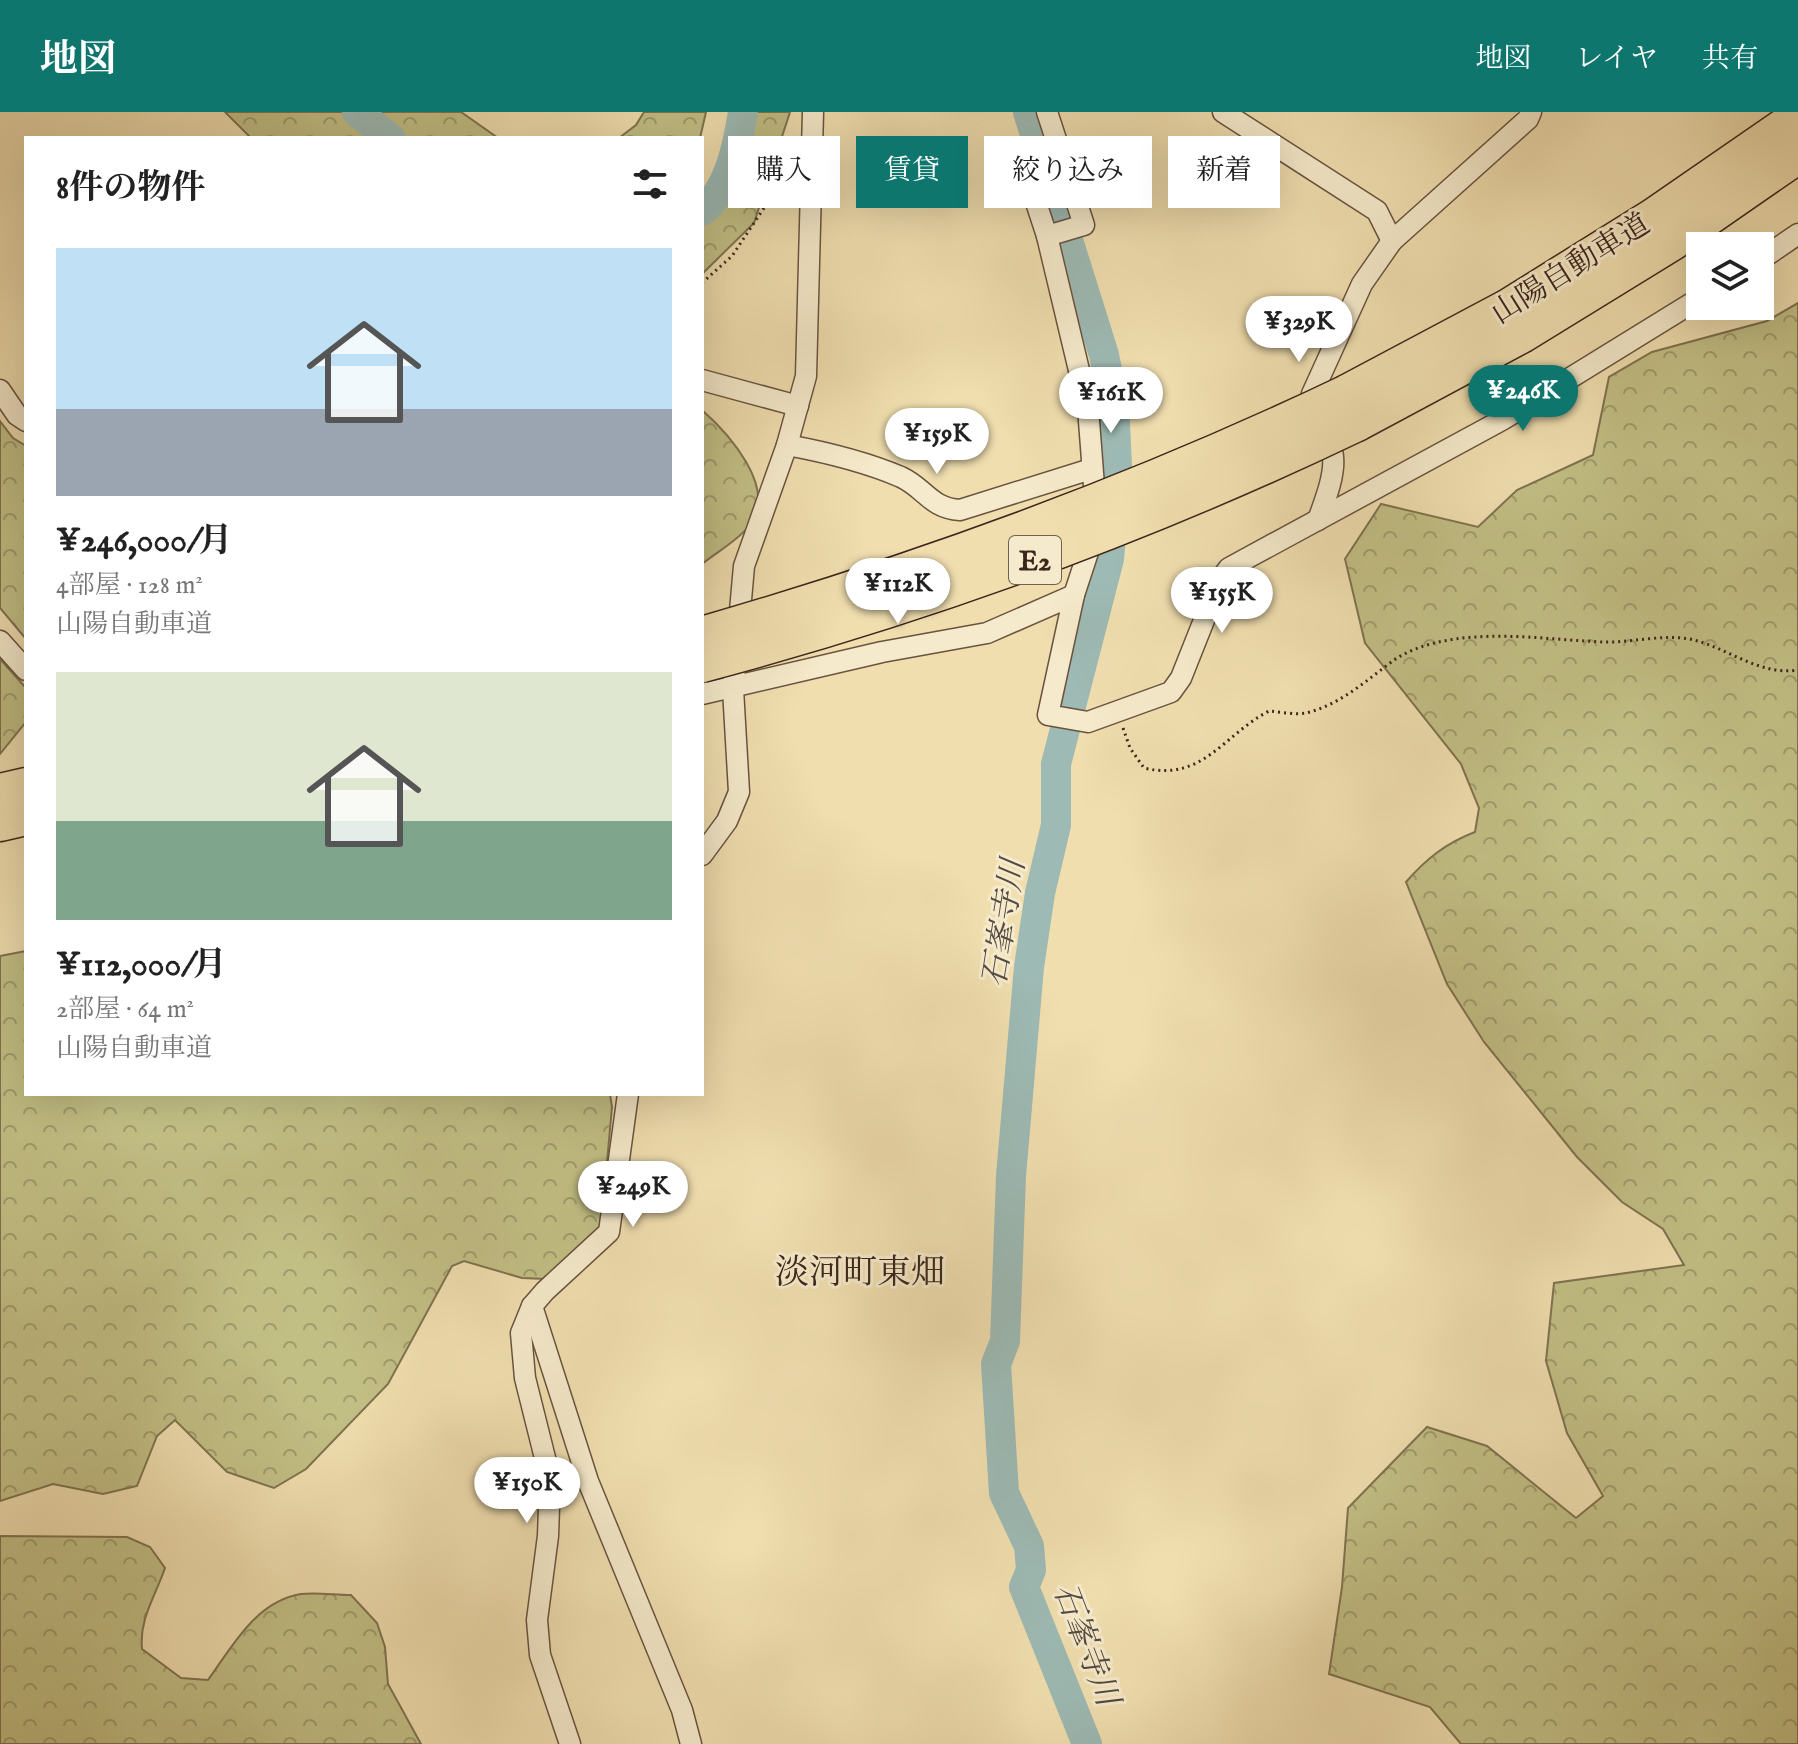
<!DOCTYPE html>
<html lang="ja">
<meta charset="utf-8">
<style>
body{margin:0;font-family:"IM FELL English","Noto Serif JP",serif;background:#f2f2f2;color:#222;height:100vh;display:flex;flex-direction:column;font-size:30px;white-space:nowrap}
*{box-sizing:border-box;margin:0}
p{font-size:26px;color:#767676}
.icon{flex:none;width:44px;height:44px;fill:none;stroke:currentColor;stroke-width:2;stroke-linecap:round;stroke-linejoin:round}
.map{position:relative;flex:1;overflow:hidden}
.side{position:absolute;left:24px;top:24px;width:680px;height:960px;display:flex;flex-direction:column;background:#fff;border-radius:0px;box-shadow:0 8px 32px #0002}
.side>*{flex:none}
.guide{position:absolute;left:728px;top:24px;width:760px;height:72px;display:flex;gap:16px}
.controls{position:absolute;left:1686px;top:120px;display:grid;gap:16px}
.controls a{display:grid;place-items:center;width:88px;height:88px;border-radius:0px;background:#fff;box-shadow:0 8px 32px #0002;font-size:40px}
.price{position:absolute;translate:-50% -68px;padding:0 18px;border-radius:28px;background:#fff;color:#222;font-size:26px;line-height:52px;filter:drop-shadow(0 2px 4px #0008)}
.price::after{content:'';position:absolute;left:50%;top:48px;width:24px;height:18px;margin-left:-12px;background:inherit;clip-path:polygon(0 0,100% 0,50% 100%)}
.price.active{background:#0f766e;color:#fff}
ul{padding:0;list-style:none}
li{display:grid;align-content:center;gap:16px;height:424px;padding:0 32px}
li span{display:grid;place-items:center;height:248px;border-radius:0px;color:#555}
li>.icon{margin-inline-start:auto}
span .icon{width:144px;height:144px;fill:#fffc;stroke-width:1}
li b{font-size:34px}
h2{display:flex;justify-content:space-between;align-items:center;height:96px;padding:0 32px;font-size:34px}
.tag{padding:0 28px;border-radius:0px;background:#fff;box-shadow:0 8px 32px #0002;font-size:28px;line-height:72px}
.tag.active{background:#0f766e;color:#fff}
header{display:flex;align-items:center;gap:48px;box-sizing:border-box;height:112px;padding:0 40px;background:#0f766e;color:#fff}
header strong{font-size:38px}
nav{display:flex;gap:44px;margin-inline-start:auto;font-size:28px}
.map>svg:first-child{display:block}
</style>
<header>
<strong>地図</strong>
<nav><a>地図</a><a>レイヤ</a><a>共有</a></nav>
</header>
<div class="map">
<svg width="1798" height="1632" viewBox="0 0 1798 1632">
<defs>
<pattern id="forest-crowns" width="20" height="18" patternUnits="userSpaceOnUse" patternTransform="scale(2)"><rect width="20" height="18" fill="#c2bf85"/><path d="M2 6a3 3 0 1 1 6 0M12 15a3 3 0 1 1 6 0" fill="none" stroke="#9f9b6c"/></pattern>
</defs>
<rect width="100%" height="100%" fill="#f0deaf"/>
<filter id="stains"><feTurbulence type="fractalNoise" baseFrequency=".0025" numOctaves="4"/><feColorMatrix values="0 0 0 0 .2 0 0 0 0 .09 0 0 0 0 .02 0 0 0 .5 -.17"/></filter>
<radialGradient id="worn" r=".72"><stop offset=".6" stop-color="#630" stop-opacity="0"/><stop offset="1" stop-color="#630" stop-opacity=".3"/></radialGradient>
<!-- forest -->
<g fill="url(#forest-crowns)" stroke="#7f7250" stroke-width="2">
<polygon points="225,0 461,0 498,26 251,26"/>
<polygon points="644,0 706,0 700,26 619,26 636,13"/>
<polygon points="740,0 790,0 754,111 702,162 702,88 723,56"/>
<path d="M1798,191V1632H1461L1430,1595L1329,1562L1342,1475L1348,1396L1427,1315L1487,1334L1576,1406L1603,1384L1567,1321L1546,1249L1554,1171L1684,1153L1663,1117L1622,1090L1577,1045L1484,930L1447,872L1406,770C1426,747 1446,731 1475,720L1479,696L1461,652L1365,531L1345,447L1381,392L1478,415L1517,378L1593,343L1609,265L1652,240L1767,209Z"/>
<path d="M702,298C728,321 777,375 751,412C740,427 717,440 702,452Z"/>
<polygon points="0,309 13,326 26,334 26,527 0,496"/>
<polygon points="0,547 26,576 26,610 0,642"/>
<polygon points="26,839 26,982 610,982 612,995 601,1116 546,1167 522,1166 464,1149 452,1154 388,1272 306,1357 274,1376 227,1360 175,1308 157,1324 137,1374 103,1382 53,1372 0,1389 0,844"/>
<path d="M0,1424L127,1425L150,1435L165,1456C155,1485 139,1507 142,1537L181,1566L208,1568C232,1535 256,1489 301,1482C316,1480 335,1483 351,1483L377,1511L385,1535L388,1572L421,1632H0Z"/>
</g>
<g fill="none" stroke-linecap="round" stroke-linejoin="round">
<!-- river -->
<g stroke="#9dbab4" stroke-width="30">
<polyline points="357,0 390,26"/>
<polyline points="1028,0 1104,243 1114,291 1117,354 1109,447 1056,652 1056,713 1040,781 1029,855 1011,1064 1005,1229 996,1252 1004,1381 1029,1434 1031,1458 1024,1475 1087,1632"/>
<path d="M702,99C729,78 738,32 743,0"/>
</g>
<!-- street casing -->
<g stroke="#695340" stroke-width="23">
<g id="street">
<polyline points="1223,0 1377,99 1392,129"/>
<polyline points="1028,66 1047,124 1088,296 1094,374 1094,422 1074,483 1048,603 1088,610 1171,580 1181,566 1220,468 1229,456 1502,308 1700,186"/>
<polyline points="1047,124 1084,113 1047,0"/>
<polyline points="1760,148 1798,122"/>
<polyline points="702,268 798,294"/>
<polyline points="0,278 17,303 26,309"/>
<path d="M787,333C825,340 866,350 901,365C925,376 930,396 960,398L1091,357"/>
<path d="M1318,408C1342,343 1336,345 1312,282L1362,172L1392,129L1528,7L1531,0"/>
<polyline points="0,529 26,558"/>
<polyline points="702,582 882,540 987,521 1074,483"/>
<polyline points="702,743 727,709 739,680 733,577 744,454 787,333 806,264 813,0"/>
<polyline points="532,1194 588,1369 682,1598 691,1632"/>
<polyline points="570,1632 540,1543 537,1508 548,1424 550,1366 525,1266 521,1221 532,1194 545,1179 609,1120 628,982"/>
</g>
</g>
<!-- highway casing -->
<g stroke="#3c251b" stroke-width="39">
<g id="highway">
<polyline points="1347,281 1507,196 1653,105 1798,5"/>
<polyline points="1357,311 1523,222 1671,131 1798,43"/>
<polyline points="0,680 26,674"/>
<polyline points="0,711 26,705"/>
</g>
</g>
<!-- path -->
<g stroke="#3c251b" stroke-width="3" stroke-dasharray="2 4" stroke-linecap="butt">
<polyline points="702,171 732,144 778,75 793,40"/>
<path d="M1123,616L1130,636L1144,656C1203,670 1223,623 1269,599C1281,600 1295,603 1306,601C1340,593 1367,568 1394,548C1415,534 1439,529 1463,526C1510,521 1556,528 1603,530C1631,531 1667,521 1694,528C1729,537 1761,564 1798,558"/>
</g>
<!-- street -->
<use href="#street" stroke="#f5eacb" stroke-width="20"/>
<!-- highway -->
<use href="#highway" stroke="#f0deaf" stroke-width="36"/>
<!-- highway-bridge casing -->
<g stroke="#3c251b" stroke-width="39" stroke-linecap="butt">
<g id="highway-bridge">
<path d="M702,523C924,459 1138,381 1347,281"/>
<path d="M702,552C928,492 1146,412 1357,311"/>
</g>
</g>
<!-- highway-bridge -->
<use href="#highway-bridge" stroke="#f0deaf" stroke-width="36"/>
</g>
<g text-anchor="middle" stroke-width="6" stroke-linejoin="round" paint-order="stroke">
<!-- shield labels -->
<rect fill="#f5eacb" stroke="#746050" stroke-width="2" x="1009" y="424" width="52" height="48" rx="6"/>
<g font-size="28" font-weight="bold" fill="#3c251b">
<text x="1035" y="458">E2</text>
</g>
<!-- street labels -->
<g font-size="30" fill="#3c251b" stroke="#f5eacb">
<text transform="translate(1570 156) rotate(-32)" y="10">山陽自動車道</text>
</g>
<!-- water labels -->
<g font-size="32" font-style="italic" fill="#544a41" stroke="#f5eacb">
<text transform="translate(1003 811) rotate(-81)" y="11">石峯寺川</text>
<text transform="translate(1087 1532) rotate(69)" y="11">石峯寺川</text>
</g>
<!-- quarter labels -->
<g font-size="34" fill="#3c251b" stroke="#f5eacb">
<text x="860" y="1171">淡河町東畑</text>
</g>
</g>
<rect width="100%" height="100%" filter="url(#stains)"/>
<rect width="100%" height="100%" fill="url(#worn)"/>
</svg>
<div class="controls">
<a><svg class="icon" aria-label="layers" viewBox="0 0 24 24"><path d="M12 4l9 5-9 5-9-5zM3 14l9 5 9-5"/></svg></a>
</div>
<b class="price" style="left:1299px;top:252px">¥329K</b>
<b class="price active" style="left:1523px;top:321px">¥246K</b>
<b class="price" style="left:1111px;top:323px">¥161K</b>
<b class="price" style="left:937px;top:364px">¥159K</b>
<b class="price" style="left:898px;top:514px">¥112K</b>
<b class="price" style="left:1222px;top:523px">¥155K</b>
<b class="price" style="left:633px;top:1117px">¥249K</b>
<b class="price" style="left:527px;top:1413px">¥150K</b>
<div class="guide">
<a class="tag">購入</a>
<a class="tag active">賃貸</a>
<a class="tag">絞り込み</a>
<a class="tag">新着</a>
</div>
<section class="side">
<h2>8件の物件<svg class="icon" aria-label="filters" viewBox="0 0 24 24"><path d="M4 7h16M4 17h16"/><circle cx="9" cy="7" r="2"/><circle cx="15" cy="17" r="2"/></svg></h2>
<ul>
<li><span style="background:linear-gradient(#bfe0f5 65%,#9aa5b1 0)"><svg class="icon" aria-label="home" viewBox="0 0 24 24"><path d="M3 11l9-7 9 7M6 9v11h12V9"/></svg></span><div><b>¥246,000/月</b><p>4部屋 · 128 m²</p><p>山陽自動車道</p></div></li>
<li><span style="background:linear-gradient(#dfe7d0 60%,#7fa58c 0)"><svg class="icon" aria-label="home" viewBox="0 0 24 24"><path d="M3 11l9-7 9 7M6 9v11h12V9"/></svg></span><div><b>¥112,000/月</b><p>2部屋 · 64 m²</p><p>山陽自動車道</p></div></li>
</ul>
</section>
</div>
